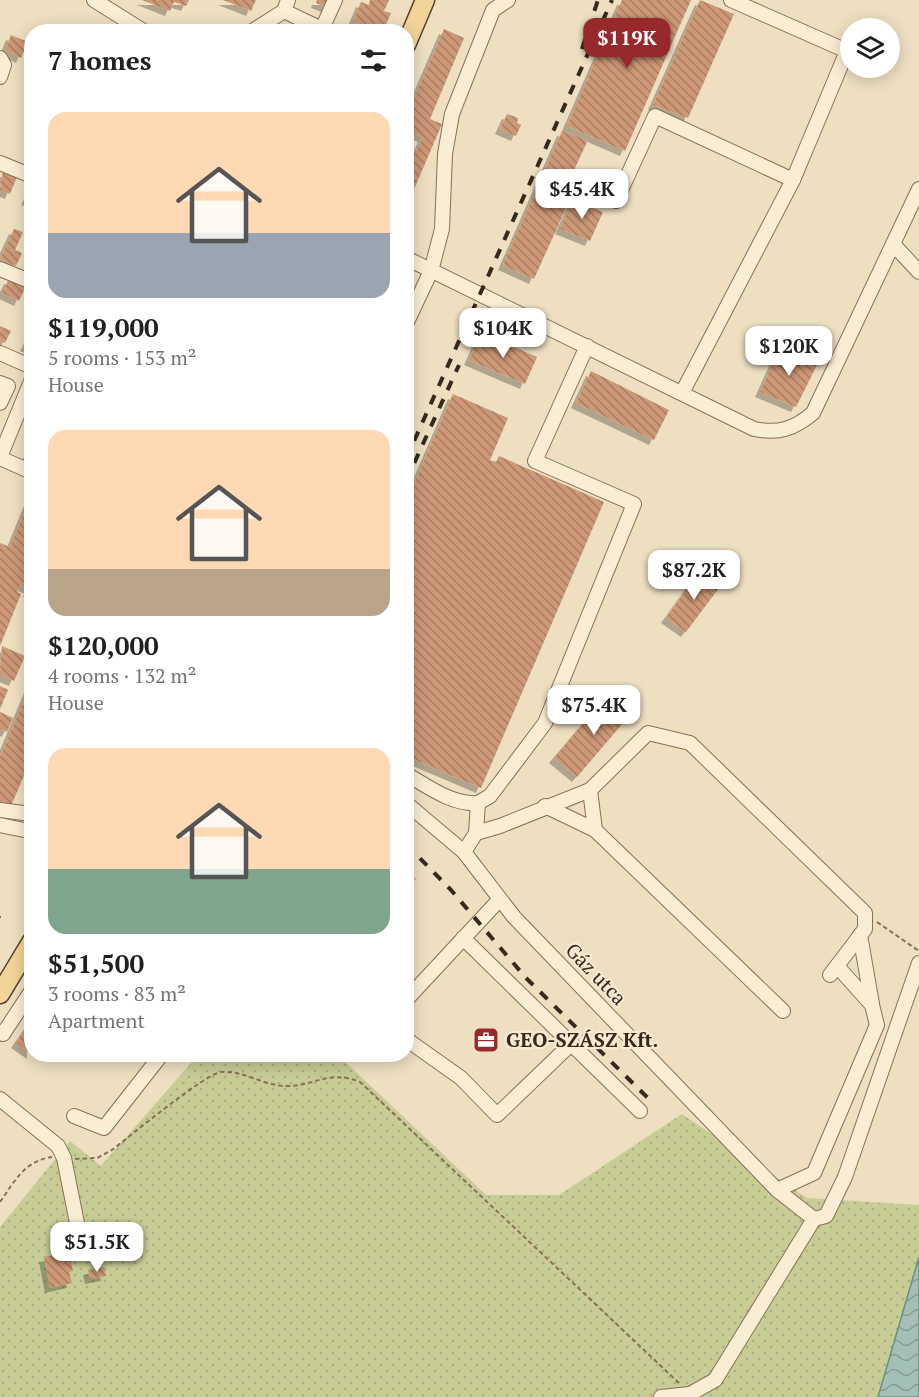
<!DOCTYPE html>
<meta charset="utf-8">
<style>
body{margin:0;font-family:"PT Serif",serif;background:#f6f6f6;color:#202124;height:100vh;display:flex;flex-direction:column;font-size:22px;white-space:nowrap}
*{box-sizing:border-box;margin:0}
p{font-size:20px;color:#757577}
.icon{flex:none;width:33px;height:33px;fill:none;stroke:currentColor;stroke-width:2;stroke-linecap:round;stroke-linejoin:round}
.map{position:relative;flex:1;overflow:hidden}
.details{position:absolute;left:24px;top:24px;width:390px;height:1038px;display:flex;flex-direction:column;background:#fff;border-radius:24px;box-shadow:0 3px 15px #0003}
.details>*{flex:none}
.buttons{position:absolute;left:840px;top:18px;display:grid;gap:12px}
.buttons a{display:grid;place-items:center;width:60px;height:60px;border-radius:50%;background:#fff;box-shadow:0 3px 15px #0003;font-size:30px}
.price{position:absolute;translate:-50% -51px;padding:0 14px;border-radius:12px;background:#fff;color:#222;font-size:20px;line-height:39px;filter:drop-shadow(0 2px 3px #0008)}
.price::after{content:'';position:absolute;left:50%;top:36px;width:18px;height:14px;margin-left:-9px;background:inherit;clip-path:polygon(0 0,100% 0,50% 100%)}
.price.selected{background:#97282c;color:#fff}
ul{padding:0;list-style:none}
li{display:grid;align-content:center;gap:12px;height:318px;padding:0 24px}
li span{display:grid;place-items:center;height:186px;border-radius:18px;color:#555}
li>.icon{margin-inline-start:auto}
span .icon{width:108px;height:108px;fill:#fffc;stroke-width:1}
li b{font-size:26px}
h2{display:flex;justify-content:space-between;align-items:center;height:72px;padding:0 24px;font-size:26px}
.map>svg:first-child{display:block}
</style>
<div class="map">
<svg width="919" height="1397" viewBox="0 0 919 1397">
<defs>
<pattern id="grass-dots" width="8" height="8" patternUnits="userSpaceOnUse" patternTransform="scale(1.5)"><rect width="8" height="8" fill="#c8cc95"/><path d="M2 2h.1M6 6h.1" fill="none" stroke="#acaf80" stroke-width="1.8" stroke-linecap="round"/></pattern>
<pattern id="water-waves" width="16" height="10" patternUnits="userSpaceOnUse" patternTransform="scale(1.5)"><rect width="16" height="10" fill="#a3c0b7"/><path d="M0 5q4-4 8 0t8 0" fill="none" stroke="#869c94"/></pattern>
<pattern id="building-back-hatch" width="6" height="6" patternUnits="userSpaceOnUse" patternTransform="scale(1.5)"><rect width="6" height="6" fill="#cd9876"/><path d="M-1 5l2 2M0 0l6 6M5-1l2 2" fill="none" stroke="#a77c60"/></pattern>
<filter id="shadow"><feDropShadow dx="-5" dy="5" stdDeviation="0" flood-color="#0004"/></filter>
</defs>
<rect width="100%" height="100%" fill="#eedfc1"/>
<!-- grass -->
<polygon fill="url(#grass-dots)" points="212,1054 338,1055 486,1195 559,1195 682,1114 807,1198 919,1205 919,1257 878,1397 0,1397 0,1227 70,1141 101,1166 197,1056"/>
<!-- water -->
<polygon fill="url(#water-waves)" stroke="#6b8e84" stroke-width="1.5" points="919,1257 919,1397 878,1397"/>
<!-- building -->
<g fill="url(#building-back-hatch)" filter="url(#shadow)">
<polygon points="142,0 189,0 186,6 174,2 170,11"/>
<polygon points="223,0 256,0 251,11"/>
<polygon points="317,0 332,0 329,8 316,3"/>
<polygon points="370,0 389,0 384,11 391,13 383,32 362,32 363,25 353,21 361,2 369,5"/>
<polygon points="622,0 691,0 625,151 567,126"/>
<polygon points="700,0 734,14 688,118 653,105"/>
<polygon points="444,29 464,38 430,119 442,124 406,208 406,157 410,148 417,150 423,137 406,130 406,117"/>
<polygon points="11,35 28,42 21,58 5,50"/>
<polygon points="507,114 518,118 517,123 521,125 516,136 500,129"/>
<polygon points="562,131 588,140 574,170 576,171 571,183 576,186 534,279 503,265"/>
<polygon points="3,171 17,177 10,194 0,190"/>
<polygon points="32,188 32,202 26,200"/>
<polygon points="573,200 603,212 590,241 560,229"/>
<polygon points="14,229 23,232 15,250 22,253 16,266 0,259"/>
<polygon points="9,279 26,286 19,301 2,293"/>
<polygon points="0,326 11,331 5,343 0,341"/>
<polygon points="32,333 32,349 25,346"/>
<polygon points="481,333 537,357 525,384 469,360"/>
<polygon points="780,348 818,363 796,407 760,392"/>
<polygon points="591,371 669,410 654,440 576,403"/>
<polygon points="453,394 508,418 490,460 496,462 499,456 604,502 481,788 406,756 406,502"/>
<polygon points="31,496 32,593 28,592 30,589 20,585 17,592 21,594 0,646 0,543 10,547"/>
<polygon points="701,569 722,584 686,632 666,618"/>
<polygon points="2,646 25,656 14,681 0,675"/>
<polygon points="32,681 32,757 11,806 0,801 0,757"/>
<polygon points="0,686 8,690 0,709"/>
<polygon points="618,694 635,709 577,777 554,758 586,720 592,724"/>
<polygon points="0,712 13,718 7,732 0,729"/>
<polygon points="406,870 416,879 406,889"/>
<polygon points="32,1020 32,1054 16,1043"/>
<polygon points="65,1253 67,1261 71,1261 73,1271 69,1272 72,1283 50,1288 44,1257"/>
<polygon points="104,1267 106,1276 90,1279 88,1270"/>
</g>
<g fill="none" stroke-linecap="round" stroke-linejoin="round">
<!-- minor casing -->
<g stroke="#887058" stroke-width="16">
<g id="minor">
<polyline points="94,0 145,32"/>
<polyline points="731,0 847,51 793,180"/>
<polyline points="284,11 328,32"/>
<polyline points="322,29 335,0"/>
<polyline points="251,32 284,11 288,0"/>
<polyline points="0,58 4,65 0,77"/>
<polyline points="0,163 32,176"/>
<polyline points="616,201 655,116 793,180 682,393"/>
<polyline points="893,244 919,272"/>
<path d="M406,258L754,429C779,434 794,429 813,413L919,189"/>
<polyline points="0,269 32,282"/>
<polyline points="406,324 431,271 442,229 445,154 452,114 493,10 508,0"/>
<polyline points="0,353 32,367"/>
<polyline points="0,383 8,386 0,403"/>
<polyline points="0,457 32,379"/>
<polyline points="0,458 27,470 32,459"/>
<polyline points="32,634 32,642"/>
<path d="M406,774C429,787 452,805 478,803"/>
<polyline points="406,803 464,852 514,917 777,1190 814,1219"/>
<polyline points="545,806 595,830 590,790"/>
<polyline points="0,810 23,813 32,812"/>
<polyline points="0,825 29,831 32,828"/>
<polyline points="595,830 783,1011"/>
<polyline points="476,833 478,803 490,796 545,723 634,504 535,461 587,346"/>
<polyline points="464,852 476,833 500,826 590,790 648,733 690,743 865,913 865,929 830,975"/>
<polyline points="860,935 872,1004"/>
<polyline points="463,938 640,1111"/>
<polyline points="406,1000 500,899"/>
<polyline points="0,1032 3,1034 32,990"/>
<polyline points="406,1039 461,1078 497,1115 571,1044"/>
<polyline points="0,1099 58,1146 64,1158 78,1228"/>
<polyline points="74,1116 104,1128 162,1054"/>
<polyline points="777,1190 814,1173 877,1025 872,1005 837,966"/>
<polyline points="661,1397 690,1394 715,1380 814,1219 826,1216 845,1177 919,963"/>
</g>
</g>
<!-- major casing -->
<g stroke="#553e2d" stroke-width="21">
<g id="major">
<polyline points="406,45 425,0"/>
<polyline points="0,994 32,941"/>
</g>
</g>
<!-- path -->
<g stroke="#887058" stroke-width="2" stroke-dasharray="4.5 3" stroke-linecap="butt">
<polyline points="0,917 1,917"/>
<polyline points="877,922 919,951"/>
<path d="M75,1159L97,1158L112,1150C130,1136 205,1074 221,1072C242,1070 263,1085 284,1086C315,1087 326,1069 360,1082L679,1383"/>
<path d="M0,1202C15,1181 24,1161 52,1157"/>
</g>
<!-- minor -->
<use href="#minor" stroke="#f9edd4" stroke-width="14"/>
<!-- major -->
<use href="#major" stroke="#f2d398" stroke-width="18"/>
<!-- rail -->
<g stroke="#37291d" stroke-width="4" stroke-dasharray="10 10" stroke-linecap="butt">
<polyline points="582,49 598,0"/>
<polyline points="406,459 612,0"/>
<polyline points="406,481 459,365"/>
<polyline points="406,844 451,890 526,978 651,1101"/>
</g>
</g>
<!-- icons -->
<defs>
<g id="office-square" transform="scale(1.35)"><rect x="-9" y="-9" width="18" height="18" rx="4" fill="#97282c" stroke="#f6ead0"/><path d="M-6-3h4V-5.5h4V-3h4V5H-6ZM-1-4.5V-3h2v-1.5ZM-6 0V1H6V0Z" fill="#fff"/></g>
</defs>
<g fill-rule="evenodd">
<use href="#office-square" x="486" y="1040"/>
</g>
<g text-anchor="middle" stroke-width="4.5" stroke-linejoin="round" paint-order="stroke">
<!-- street labels -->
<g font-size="20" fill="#37291d" stroke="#f6ead0">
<text transform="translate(596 974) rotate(46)" y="7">Gáz utca</text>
</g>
<!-- poi labels -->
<g font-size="20" font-weight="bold" fill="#37291d" stroke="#f6ead0" text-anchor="start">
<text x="506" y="1047">GEO-SZÁSZ Kft.</text>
</g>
</g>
</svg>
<div class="buttons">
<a><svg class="icon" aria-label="layers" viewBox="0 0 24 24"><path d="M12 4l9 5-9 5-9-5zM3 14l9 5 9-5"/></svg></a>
</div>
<b class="price selected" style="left:627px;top:69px">$119K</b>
<b class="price" style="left:582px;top:220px">$45.4K</b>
<b class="price" style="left:503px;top:359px">$104K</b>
<b class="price" style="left:789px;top:377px">$120K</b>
<b class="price" style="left:694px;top:601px">$87.2K</b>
<b class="price" style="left:594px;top:736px">$75.4K</b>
<b class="price" style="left:97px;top:1273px">$51.5K</b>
<section class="details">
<h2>7 homes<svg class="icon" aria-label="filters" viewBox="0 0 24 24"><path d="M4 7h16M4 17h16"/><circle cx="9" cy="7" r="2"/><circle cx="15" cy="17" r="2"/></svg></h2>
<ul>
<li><span style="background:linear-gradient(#ffd9b3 65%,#9aa5b1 0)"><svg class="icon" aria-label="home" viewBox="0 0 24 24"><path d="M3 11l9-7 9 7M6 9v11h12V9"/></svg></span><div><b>$119,000</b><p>5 rooms · 153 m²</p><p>House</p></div></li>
<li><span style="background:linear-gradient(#ffd9b3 75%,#b9a48a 0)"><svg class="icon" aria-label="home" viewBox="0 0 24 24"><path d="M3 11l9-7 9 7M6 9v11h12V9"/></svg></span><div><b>$120,000</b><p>4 rooms · 132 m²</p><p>House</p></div></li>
<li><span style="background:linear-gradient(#ffd9b3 65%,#7fa58c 0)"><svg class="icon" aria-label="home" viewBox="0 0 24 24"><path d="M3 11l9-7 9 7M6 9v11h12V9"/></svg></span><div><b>$51,500</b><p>3 rooms · 83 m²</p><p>Apartment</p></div></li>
</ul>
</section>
</div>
